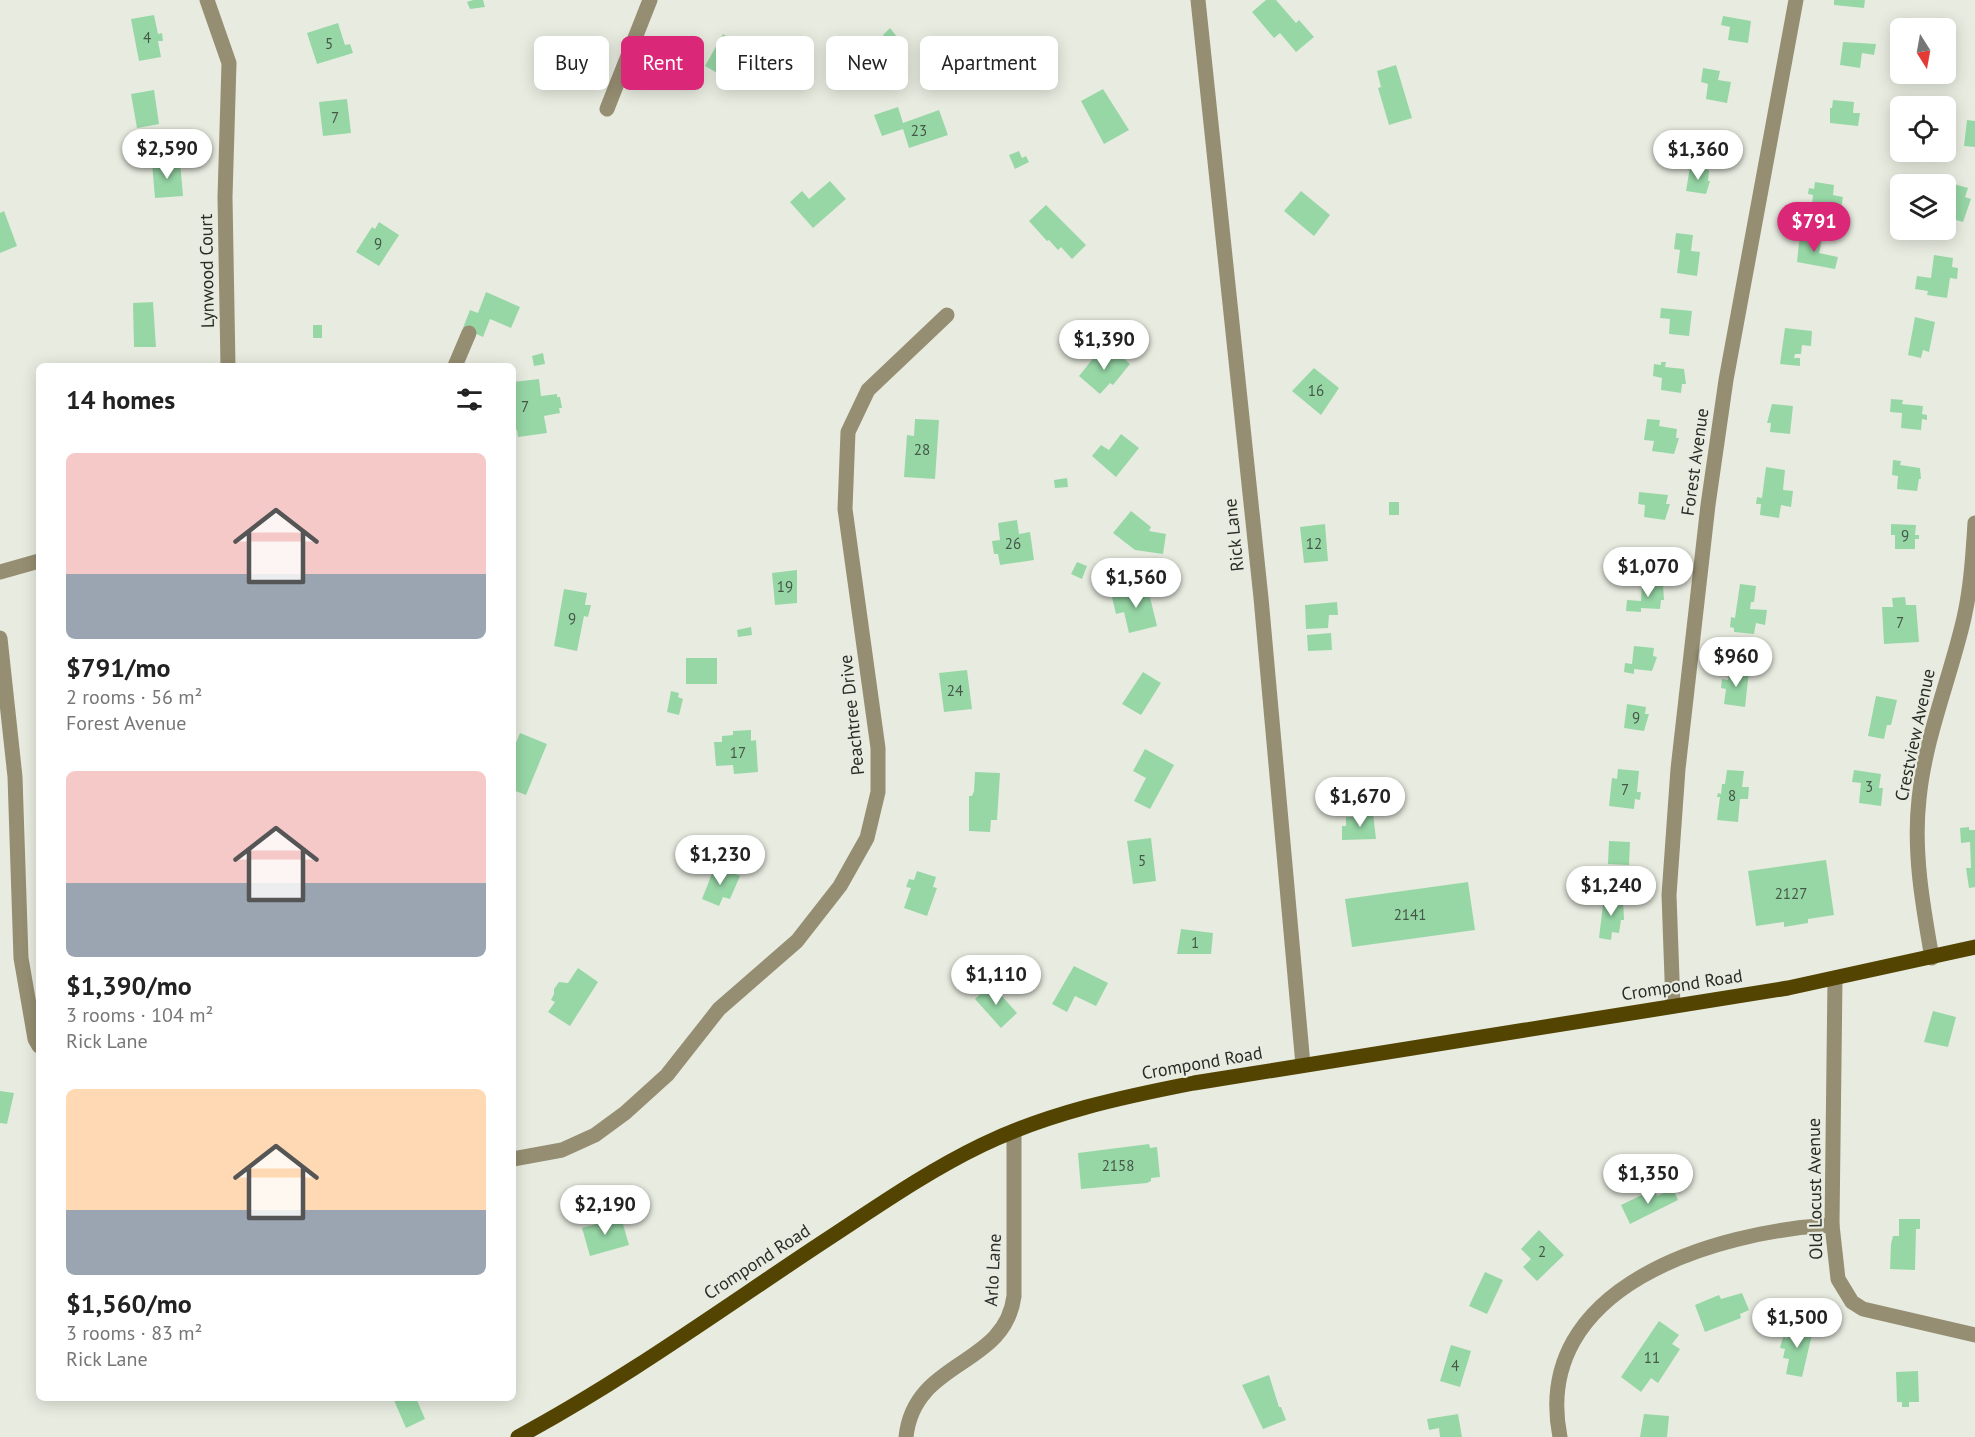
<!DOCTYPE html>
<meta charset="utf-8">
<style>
body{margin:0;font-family:"PT Sans",sans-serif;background:#f6f6f6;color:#222;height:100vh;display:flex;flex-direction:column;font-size:22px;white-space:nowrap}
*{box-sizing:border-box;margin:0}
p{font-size:20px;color:#767676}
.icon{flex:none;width:33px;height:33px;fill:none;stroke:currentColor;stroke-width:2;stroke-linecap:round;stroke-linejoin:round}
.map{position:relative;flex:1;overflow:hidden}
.panel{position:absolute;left:36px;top:363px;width:480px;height:1038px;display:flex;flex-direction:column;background:#fff;border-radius:9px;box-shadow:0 3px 15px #0003}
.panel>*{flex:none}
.hud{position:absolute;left:534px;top:36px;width:570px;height:54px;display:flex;gap:12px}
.needle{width:39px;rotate:169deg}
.controls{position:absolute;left:1890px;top:18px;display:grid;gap:12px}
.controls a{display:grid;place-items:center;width:66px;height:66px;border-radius:9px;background:#fff;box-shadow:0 3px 15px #0003;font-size:30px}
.price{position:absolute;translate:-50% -51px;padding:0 14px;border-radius:21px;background:#fff;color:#222;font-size:20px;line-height:39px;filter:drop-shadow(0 2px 3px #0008)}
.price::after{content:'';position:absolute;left:50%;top:36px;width:18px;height:14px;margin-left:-9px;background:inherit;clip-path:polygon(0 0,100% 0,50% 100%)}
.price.on{background:#db2777;color:#fff}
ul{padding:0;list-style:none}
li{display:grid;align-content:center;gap:12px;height:318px;padding:0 30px}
li span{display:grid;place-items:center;height:186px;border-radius:9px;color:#555}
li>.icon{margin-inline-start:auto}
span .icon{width:108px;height:108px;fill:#fffc;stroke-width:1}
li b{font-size:26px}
h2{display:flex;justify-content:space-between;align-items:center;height:72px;padding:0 30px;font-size:26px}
.tag{padding:0 21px;border-radius:9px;background:#fff;box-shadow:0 3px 15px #0003;font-size:21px;line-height:54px}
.tag.on{background:#db2777;color:#fff}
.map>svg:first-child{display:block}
</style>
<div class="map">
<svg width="1975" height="1437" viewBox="0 0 1975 1437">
<rect width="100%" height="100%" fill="#e8ece0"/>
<!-- building -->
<g fill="#97d7a6">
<polygon points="473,0 483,0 485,7 470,9 467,2"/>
<polygon points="1266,0 1276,0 1296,23 1299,20 1314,37 1296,52 1280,33 1274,38 1252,12"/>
<polygon points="1834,0 1865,0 1864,8 1834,5"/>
<polygon points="154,15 158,34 162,33 163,41 158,41 161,57 139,61 131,19"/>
<polygon points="1723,16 1751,21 1748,43 1728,40 1730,27 1721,25"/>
<polygon points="338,23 345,45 350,44 353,53 317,64 307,33"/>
<polygon points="890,28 897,37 891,43 883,35"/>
<polygon points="723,34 743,46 735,61 743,65 733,82 705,66"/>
<polygon points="848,41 851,52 839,56 835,45"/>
<polygon points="1843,42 1876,44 1874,55 1862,53 1860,68 1840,65"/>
<polygon points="791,59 801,64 795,76 785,71"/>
<polygon points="1396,65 1412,118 1389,125 1378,88 1381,87 1377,71"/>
<polygon points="1703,68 1720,71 1718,80 1731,82 1727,103 1706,99 1708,84 1701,82"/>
<polygon points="1103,89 1129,130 1104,144 1081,101"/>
<polygon points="154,90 159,124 137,128 131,94"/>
<polygon points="347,99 351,133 323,136 319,102"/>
<polygon points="1833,100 1854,102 1853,113 1860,113 1858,126 1830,123 1830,108 1832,108"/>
<polygon points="898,107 903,123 939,110 948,135 909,148 903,129 882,136 874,115"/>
<polygon points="1967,120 1975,121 1975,147 1964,146"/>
<polygon points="1019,151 1022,158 1026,156 1029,162 1015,169 1009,155"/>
<polygon points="180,161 183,196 155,198 152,163"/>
<polygon points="1690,167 1709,170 1708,181 1710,181 1706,194 1686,191"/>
<polygon points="830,181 846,199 813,228 790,202 802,191 809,199"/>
<polygon points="1815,182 1834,185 1833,195 1843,197 1841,208 1812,204 1813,195 1808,194 1809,188 1814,189"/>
<polygon points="1954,184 1968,188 1965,197 1971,199 1963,222 1946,217"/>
<polygon points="1301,191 1330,215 1314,236 1284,211"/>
<polygon points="1046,205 1086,245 1072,259 1061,247 1058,250 1049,240 1047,241 1029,221"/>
<polygon points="4,211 17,246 0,253 0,213"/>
<polygon points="379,222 399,235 379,266 356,252 372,227 375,229"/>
<polygon points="1676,233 1693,235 1691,251 1700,252 1697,276 1677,273 1680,250 1674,249"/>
<polygon points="1800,234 1822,239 1819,253 1838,257 1835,269 1797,262"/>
<polygon points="1934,255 1953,258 1952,267 1958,268 1957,279 1950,278 1947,298 1927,295 1928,291 1915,289 1917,276 1931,278"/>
<polygon points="486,292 520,307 511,328 490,319 483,337 463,328 470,310 478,313"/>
<polygon points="153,302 156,347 134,347 133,303"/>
<polygon points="1661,308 1692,311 1689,336 1669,334 1670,319 1660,318"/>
<polygon points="1915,317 1935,322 1929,352 1923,350 1921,358 1908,355"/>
<rect x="313" y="325" width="9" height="13"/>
<polygon points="1785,328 1812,331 1811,346 1802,345 1801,354 1795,354 1794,358 1800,358 1800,366 1780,364"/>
<polygon points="1114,350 1130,364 1113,385 1110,383 1100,394 1079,376 1099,351 1107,358"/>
<polygon points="543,353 545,364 534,366 532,356"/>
<polygon points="1661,362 1666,362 1665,367 1684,369 1686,384 1682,384 1681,393 1661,390 1662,378 1653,376 1654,364 1661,365"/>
<polygon points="1314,368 1339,388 1321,415 1292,391"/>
<polygon points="539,379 541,396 557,394 557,397 560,397 562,408 559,408 560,413 544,416 547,433 518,437 517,430 513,431 513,382"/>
<polygon points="1891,399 1903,400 1902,404 1923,406 1922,414 1927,415 1927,420 1922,419 1921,430 1901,428 1902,413 1890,412"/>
<polygon points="1772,404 1793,406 1790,434 1770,432 1771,423 1767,423"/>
<polygon points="915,419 939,420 935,479 904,477 907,435 914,436"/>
<polygon points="1647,419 1660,420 1659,426 1677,429 1676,438 1679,438 1674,454 1652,451 1654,441 1644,440"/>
<polygon points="1121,434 1139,448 1116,477 1092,456 1101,445 1109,450"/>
<polygon points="1893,460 1901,461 1900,465 1920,468 1921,479 1919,479 1917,491 1897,489 1898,476 1892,475"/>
<polygon points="1766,467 1785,470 1783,490 1793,491 1791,507 1781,505 1779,518 1760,515 1761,504 1756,504 1757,497 1762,498"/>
<polygon points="1067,478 1068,487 1055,488 1054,480"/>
<polygon points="1639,492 1668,495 1666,504 1670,504 1665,520 1644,517 1645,505 1638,504"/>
<rect x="1389" y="502" width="10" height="13"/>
<polygon points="1131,511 1151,527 1149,531 1166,534 1163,554 1135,550 1113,533"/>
<polygon points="1017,520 1019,534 1030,532 1034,560 1000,565 998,554 994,554 992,541 1000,540 998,523"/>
<polygon points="1325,524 1328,561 1304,563 1300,527"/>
<polygon points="1891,524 1916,525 1915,535 1919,535 1919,539 1915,539 1915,549 1895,549 1895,535 1891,535"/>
<polygon points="1077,562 1087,566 1082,579 1071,574"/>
<polygon points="1638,565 1665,568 1664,576 1637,572"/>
<polygon points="797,570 797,603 775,605 772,573"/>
<polygon points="1642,583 1663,585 1664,600 1661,600 1660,609 1641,608 1641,612 1626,611 1627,600 1641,601"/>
<polygon points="1740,584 1756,586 1754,602 1751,602 1750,609 1767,610 1765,625 1756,623 1754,634 1734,632 1734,628 1730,627 1731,617 1735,618"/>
<polygon points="1147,585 1157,626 1129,633 1124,612 1116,614 1112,597 1120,595 1119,592"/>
<polygon points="564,589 587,593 585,605 591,605 588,617 584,616 577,651 554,646"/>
<polygon points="1905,597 1906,605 1916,605 1919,642 1884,644 1882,607 1893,607 1892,598"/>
<polygon points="1337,602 1338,615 1329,615 1328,628 1306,629 1305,605"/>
<polygon points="751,627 752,635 738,637 737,630"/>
<polygon points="1331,633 1332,650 1308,651 1307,635"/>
<polygon points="1634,646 1654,648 1653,656 1657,657 1652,671 1634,669 1634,674 1624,672 1625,663 1632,664"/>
<rect x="686" y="658" width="31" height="26"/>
<polygon points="1729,669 1749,671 1745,707 1724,704 1726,689 1721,688 1722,679 1728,680"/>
<polygon points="967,670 972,709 944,712 939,673"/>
<polygon points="1143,672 1161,683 1141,715 1122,704"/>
<polygon points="671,691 679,693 678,697 683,699 679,715 667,712"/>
<polygon points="1876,696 1897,700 1891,725 1887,725 1884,739 1868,736"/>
<polygon points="1627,704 1646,707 1645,714 1649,714 1644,731 1624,728"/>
<polygon points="751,730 751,741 756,740 758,772 734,774 733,765 716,766 714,742 722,742 722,736 733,735 733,731"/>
<polygon points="520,733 547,744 526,795 513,790 513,750"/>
<polygon points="1145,749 1174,765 1150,809 1134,801 1146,778 1133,771"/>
<polygon points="1618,769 1639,771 1637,792 1641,792 1640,800 1635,799 1634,809 1609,806 1612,778 1617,779"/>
<polygon points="1727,770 1744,771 1742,787 1749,787 1748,799 1740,799 1738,822 1717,820 1720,797 1717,797 1718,793 1721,794 1722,784 1725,784"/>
<polygon points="1854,770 1881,774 1879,788 1883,788 1881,806 1859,803 1861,783 1852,782"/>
<polygon points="975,772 1000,773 997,820 991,820 990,832 969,831 969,796 972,796 974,791"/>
<polygon points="1362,813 1373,813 1376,839 1342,840 1342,826 1346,826 1346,817 1363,817"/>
<polygon points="1969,827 1969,830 1975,830 1975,887 1969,888 1966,868 1971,868 1970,842 1961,843 1960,828"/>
<polygon points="1151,838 1156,881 1133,884 1127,841"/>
<polygon points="1609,841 1630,842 1629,865 1608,864"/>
<polygon points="1826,860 1834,915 1808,919 1808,923 1784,927 1784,922 1756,926 1748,871"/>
<polygon points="715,866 740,876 730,899 723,897 719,906 702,899"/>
<polygon points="917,871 936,877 933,887 937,888 927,916 904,908 911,888 906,887 909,879 914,880"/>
<polygon points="1468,882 1475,930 1352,947 1345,899"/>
<polygon points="1604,896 1623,899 1624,920 1621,920 1619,933 1612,932 1611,940 1599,938"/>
<polygon points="1181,929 1213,933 1211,954 1177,954"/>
<polygon points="1074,966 1108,983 1096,1006 1075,996 1067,1012 1052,1004"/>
<polygon points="578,968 598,982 570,1026 548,1012 555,1002 551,1000 554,994 554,989 559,982 568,983"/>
<polygon points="991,984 1017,1013 1001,1028 975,999"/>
<polygon points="1933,1011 1956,1017 1948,1047 1924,1042"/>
<polygon points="0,1091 14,1093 7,1124 0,1123"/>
<polygon points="1149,1144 1150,1148 1157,1147 1160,1177 1151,1178 1151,1181 1147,1183 1081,1189 1078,1153"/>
<polygon points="1673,1189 1678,1200 1630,1224 1621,1205 1642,1195 1643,1197 1655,1191 1657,1196"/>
<polygon points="621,1217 629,1245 590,1256 582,1228"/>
<polygon points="1899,1219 1920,1219 1920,1229 1916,1229 1915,1270 1890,1269 1891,1244 1893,1236 1899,1236"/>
<polygon points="1539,1230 1564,1255 1537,1281 1523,1267 1531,1259 1521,1249"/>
<polygon points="1485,1272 1503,1280 1487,1314 1469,1306"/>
<polygon points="1742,1293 1749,1310 1740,1314 1741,1318 1705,1332 1695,1305 1719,1295 1721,1299"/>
<polygon points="1659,1321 1679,1335 1672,1344 1680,1349 1658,1383 1651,1378 1641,1392 1621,1377"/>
<polygon points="1791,1325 1813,1330 1802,1377 1786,1374 1789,1359 1783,1358 1785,1349 1780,1348 1783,1337 1787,1338"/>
<polygon points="1451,1345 1471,1351 1460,1387 1440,1381"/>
<polygon points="1918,1371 1919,1402 1909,1402 1909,1407 1902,1407 1902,1402 1897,1402 1896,1372"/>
<polygon points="1269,1375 1279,1407 1281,1407 1286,1420 1263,1429 1242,1385"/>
<polygon points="393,1398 416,1398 425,1419 406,1428"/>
<polygon points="1458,1414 1462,1437 1440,1437 1439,1428 1429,1430 1427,1419"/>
<polygon points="1644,1414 1669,1416 1667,1437 1640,1437"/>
</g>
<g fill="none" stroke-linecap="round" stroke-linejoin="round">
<!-- minor -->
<g stroke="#968e72" stroke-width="15">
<polyline points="207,0 229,63 225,197 228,366"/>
<polyline points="1198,0 1261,598 1303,1065"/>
<polyline points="607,109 650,0"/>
<polyline points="455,366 469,333"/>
<polyline points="0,572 39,561"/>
<polyline points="0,638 15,777 21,958 35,1039 39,1046"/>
<path d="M1932,958C1923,907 1913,852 1919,799C1925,737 1950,679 1964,618C1971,587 1973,554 1975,523"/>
<polyline points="1835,979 1832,1225 1838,1279 1852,1302 1863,1309 1975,1335"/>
<polyline points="1673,1006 1669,895 1678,769 1708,505 1726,380 1796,0"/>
<polyline points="513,1159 562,1150 595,1135 625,1113 667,1075 719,1009 797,941 840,886 867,838 878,792 878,748 845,509 848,432 868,390 947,315"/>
<path d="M906,1437C914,1359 1005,1368 1014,1296V1131"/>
<path d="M1560,1437C1530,1286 1716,1231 1832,1225"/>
</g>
<!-- major -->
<path stroke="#534401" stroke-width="15" d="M518,1437C624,1380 723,1308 823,1242C875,1208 926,1172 982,1145C1048,1113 1122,1097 1194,1083L1788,988L1975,947"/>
</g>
<g text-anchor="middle" stroke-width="4.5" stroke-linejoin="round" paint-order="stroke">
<!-- number labels -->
<g font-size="15" fill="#455747">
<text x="147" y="43">4</text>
<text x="329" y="49">5</text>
<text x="335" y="123">7</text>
<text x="919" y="136">23</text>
<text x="378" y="249">9</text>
<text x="1316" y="396">16</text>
<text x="525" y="412">7</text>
<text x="922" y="455">28</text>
<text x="1905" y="541">9</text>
<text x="1013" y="549">26</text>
<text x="1314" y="549">12</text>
<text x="785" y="592">19</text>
<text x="572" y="624">9</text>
<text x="1900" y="628">7</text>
<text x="955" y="696">24</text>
<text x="1636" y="723">9</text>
<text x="738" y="758">17</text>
<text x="1869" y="792">3</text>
<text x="1625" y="795">7</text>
<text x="1732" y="801">8</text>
<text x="1142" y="866">5</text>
<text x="1791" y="899">2127</text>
<text x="1410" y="920">2141</text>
<text x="1195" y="948">1</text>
<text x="1118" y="1171">2158</text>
<text x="1542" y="1257">2</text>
<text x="1652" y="1363">11</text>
<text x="1455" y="1371">4</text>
</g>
<!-- street labels -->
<g font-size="18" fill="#2a2c27" stroke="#e8ece0">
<text transform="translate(207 271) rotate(-91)" y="6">Lynwood Court</text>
<text transform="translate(1695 462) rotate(-82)" y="6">Forest Avenue</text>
<text transform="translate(1234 535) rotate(-96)" y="6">Rick Lane</text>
<text transform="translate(852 715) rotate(-96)" y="6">Peachtree Drive</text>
<text transform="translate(1915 735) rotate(-78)" y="6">Crestview Avenue</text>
<text transform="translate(1682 985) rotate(-9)" y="6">Crompond Road</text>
<text transform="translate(1202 1063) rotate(-10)" y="6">Crompond Road</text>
<text transform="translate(1815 1189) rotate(-91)" y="6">Old Locust Avenue</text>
<text transform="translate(757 1262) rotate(-33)" y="6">Crompond Road</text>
<text transform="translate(993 1270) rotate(-87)" y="6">Arlo Lane</text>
</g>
</g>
</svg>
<div class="controls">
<a><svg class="needle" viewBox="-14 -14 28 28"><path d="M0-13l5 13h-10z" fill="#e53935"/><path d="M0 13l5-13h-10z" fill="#767676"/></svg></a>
<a><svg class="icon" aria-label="locate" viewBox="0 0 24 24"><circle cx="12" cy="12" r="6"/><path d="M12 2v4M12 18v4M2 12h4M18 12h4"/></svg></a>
<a><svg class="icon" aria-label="layers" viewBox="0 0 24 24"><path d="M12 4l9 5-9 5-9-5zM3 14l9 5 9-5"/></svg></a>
</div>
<b class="price" style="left:167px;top:180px">$2,590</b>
<b class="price" style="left:1698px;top:181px">$1,360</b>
<b class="price on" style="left:1814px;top:253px">$791</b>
<b class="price" style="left:1104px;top:371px">$1,390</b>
<b class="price" style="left:1648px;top:598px">$1,070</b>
<b class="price" style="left:1136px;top:609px">$1,560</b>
<b class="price" style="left:1736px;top:688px">$960</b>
<b class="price" style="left:1360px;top:828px">$1,670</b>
<b class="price" style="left:720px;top:886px">$1,230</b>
<b class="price" style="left:1611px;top:917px">$1,240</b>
<b class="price" style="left:996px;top:1006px">$1,110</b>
<b class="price" style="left:1648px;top:1205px">$1,350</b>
<b class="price" style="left:605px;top:1236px">$2,190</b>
<b class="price" style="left:1797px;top:1349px">$1,500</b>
<div class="hud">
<a class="tag">Buy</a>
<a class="tag on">Rent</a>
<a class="tag">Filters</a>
<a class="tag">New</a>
<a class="tag">Apartment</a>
</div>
<section class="panel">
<h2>14 homes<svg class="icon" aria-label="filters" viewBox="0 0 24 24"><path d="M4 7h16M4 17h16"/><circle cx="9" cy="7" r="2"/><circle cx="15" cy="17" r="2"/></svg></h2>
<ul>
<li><span style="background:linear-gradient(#f6c9c9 65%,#9aa5b1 0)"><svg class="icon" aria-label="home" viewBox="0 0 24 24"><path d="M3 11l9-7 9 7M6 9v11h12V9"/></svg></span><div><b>$791/mo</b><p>2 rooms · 56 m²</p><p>Forest Avenue</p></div></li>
<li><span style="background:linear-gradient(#f6c9c9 60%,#9aa5b1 0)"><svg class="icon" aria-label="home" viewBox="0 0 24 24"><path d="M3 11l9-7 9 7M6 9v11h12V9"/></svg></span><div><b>$1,390/mo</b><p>3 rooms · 104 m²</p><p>Rick Lane</p></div></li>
<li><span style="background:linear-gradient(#ffd9b3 65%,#9aa5b1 0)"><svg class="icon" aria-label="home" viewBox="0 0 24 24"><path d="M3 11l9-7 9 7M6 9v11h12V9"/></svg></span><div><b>$1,560/mo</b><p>3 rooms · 83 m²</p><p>Rick Lane</p></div></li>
</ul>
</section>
</div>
